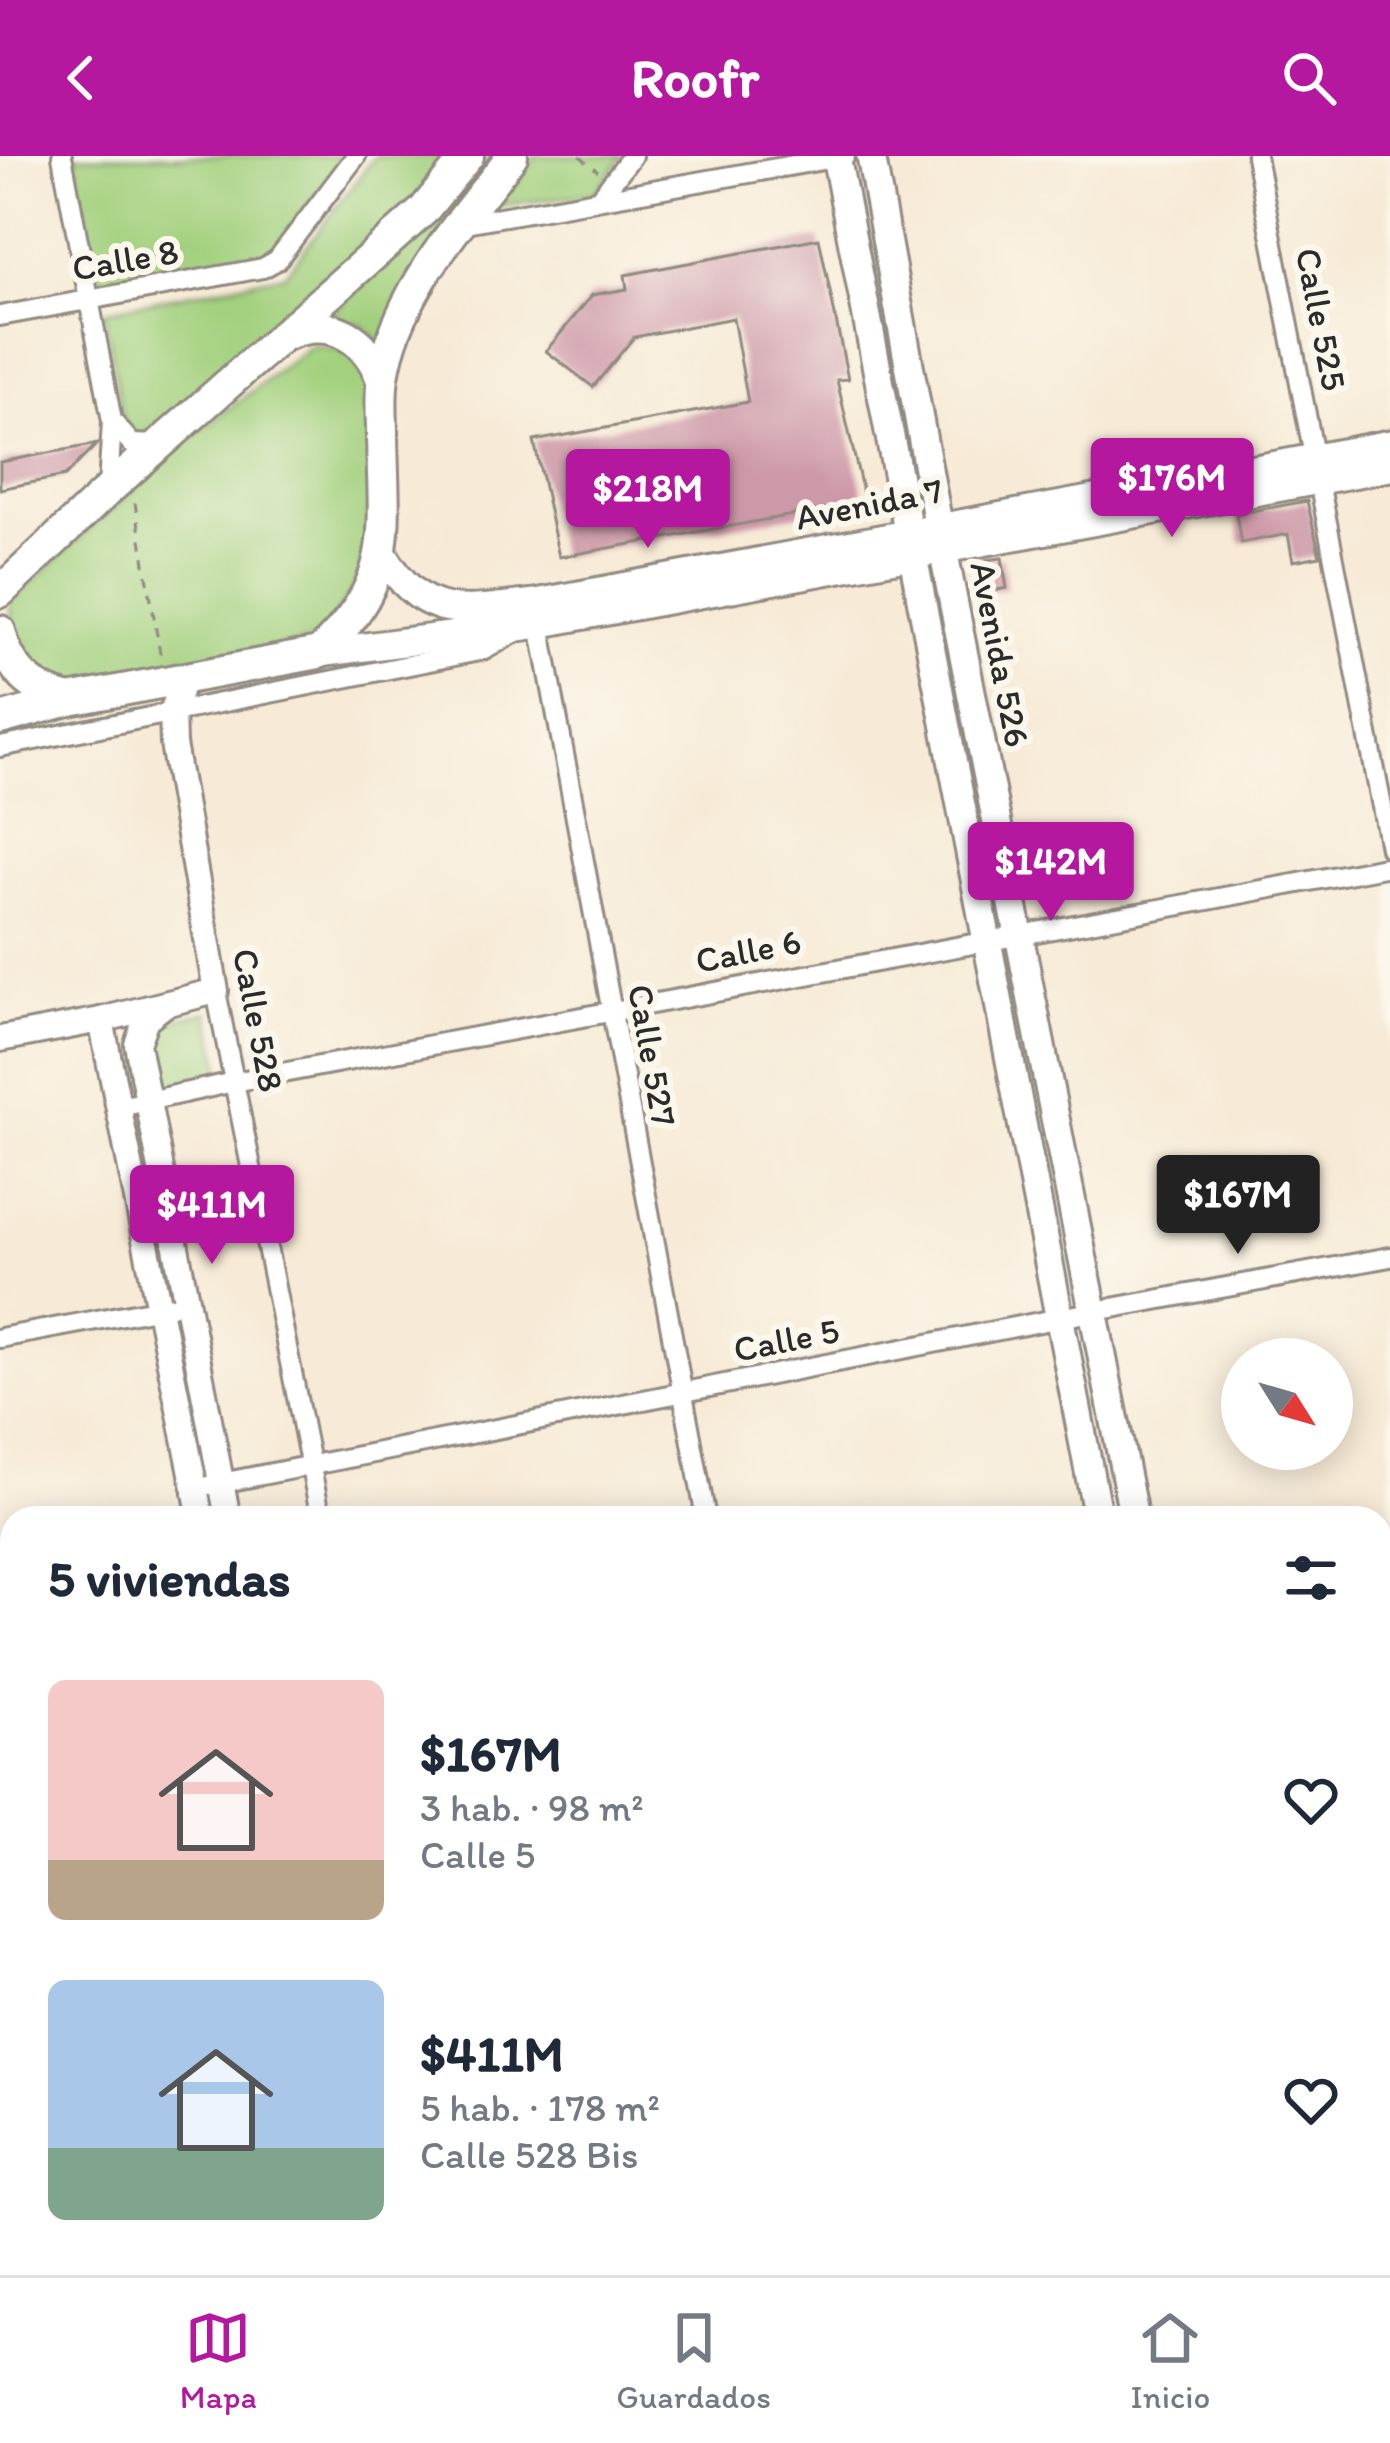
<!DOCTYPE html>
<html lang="es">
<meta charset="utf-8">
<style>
body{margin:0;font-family:Itim,sans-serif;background:#f6f6f7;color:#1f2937;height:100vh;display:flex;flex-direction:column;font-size:45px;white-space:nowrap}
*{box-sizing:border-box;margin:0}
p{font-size:39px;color:#747a83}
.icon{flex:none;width:66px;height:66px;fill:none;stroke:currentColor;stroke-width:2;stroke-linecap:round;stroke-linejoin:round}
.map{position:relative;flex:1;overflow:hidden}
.sheet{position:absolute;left:0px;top:1350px;width:1392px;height:771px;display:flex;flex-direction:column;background:#fff;border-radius:36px 36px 0 0;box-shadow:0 6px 30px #0003}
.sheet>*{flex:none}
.needle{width:78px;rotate:127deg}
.fabs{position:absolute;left:1221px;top:1182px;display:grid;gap:24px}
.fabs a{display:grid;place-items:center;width:132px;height:132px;border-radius:50%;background:#fff;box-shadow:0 6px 30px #0003;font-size:60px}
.price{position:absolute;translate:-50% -102px;padding:0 27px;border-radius:12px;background:#b5179e;color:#fff;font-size:39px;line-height:78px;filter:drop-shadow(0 3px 6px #0008)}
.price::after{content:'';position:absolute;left:50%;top:72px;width:36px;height:27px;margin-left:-18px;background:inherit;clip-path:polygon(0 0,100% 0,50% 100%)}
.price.selected{background:#222;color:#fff}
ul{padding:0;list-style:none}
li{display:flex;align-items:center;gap:36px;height:300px;padding:0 48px}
li span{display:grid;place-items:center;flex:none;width:336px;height:240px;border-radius:18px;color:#555}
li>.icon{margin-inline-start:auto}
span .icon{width:144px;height:144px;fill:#fffc;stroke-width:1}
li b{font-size:51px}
h2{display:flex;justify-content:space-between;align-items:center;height:144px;padding:0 48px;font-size:51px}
header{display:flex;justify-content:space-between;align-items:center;height:156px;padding:0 48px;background:#b5179e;color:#fff;font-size:54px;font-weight:800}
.tab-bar{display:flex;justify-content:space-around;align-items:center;height:168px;border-top:3px solid #e0e1e3;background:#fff;font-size:33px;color:#747a83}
.tab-bar a{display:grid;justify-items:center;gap:6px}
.tab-bar .selected{color:#b5179e}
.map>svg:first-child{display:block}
</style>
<header><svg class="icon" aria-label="back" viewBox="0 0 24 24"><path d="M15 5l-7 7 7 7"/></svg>Roofr<svg class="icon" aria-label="search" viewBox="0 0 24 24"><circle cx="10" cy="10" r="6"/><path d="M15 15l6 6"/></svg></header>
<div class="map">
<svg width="1390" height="2119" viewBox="0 0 1390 2119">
<rect width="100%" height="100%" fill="#fbf7ec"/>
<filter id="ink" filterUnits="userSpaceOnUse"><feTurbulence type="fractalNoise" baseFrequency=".00833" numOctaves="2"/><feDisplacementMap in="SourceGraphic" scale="24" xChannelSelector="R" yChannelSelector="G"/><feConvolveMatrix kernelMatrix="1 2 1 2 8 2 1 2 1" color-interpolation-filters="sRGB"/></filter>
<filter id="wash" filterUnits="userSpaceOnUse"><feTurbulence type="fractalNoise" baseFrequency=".004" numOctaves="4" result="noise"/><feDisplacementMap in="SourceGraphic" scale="48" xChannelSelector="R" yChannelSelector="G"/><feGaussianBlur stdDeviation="2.7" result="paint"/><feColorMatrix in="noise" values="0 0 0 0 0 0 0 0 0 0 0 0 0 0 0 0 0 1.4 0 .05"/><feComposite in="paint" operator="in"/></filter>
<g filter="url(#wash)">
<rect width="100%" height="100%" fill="#f7ead6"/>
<!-- green -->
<g fill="#a2d07d" stroke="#667e54" stroke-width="3">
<polygon points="74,0 346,0 270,100 98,125"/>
<polygon points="375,0 453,0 435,25 159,279 136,279 123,266 104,155 286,118"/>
<polygon points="491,0 495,0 382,189 362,169 329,161"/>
<polygon points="535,0 623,0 595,37 498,50"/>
<path d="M312,189L350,195L370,227V405L321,483L66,533C22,508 6,499 12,445L183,288Z"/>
<polygon points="209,856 224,924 161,938 147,882 155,867"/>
<polygon points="778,2109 1352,2109 1354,2119 779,2119"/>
</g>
<g id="blocks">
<!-- building -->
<g fill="#cd98a8">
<polygon points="819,82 848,223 837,224 865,346 559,401 534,285 748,246 733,162 634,181 593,231 546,195 592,139 627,133 625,119"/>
<polygon points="97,288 65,320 0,333 0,306"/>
<polygon points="1307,345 1320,400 1293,405 1288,378 1241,387 1236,358"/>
<polygon points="1002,402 1007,432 983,437 979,415 986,404"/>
</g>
</g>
</g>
<g filter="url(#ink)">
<use href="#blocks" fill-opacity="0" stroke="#918a80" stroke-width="3"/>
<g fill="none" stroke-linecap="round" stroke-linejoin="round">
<!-- service casing -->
<g stroke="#918a80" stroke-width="15">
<g id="service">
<polyline points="469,2109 470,2119"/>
<polyline points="1224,2109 1226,2119"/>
</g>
</g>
<!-- minor casing -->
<g stroke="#918a80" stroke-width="24">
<g id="minor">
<polyline points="62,0 112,265 108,332"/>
<polyline points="1256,0 1390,692"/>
<polyline points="601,40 632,0"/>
<polyline points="460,68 845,0"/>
<polyline points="0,160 263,112 277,104 356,0"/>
<polyline points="112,265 132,288 159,289"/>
<polyline points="538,458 706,1362"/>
<polyline points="0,591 484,494 520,474"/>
<polyline points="216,835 321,1362"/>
<polyline points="120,951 234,926 1390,710"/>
<polyline points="0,1182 172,1150"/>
<polyline points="211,1329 1096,1155 1390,1101"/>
<polyline points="0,1466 12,1463"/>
<polyline points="1380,1485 1390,1483"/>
<polyline points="0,1753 12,1751"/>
<polyline points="1380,1874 1390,1872"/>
<polyline points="0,2066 12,2064"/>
</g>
</g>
<!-- tertiary casing -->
<g stroke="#918a80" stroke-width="30">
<g id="tertiary">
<polyline points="163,850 146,863 137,888 228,1362"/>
<polyline points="101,864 201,1362"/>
<polyline points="0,883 101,864 216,835 173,588 172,555 185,522"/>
<polyline points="351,2109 353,2119"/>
</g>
</g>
<!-- secondary casing -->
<g stroke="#918a80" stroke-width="33">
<g id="secondary">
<polyline points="836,0 1098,1362"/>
<polyline points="871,0 939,373 1134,1362"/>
<path d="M383,398C426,469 463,454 536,447L1390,288"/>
<polyline points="319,497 526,470 1390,311"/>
</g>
</g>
<!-- primary casing -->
<g stroke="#918a80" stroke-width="36">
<g id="primary">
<path d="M288,178C331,160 367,182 382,224"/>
<polyline points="0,436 107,335 423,55 468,0"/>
<path d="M0,475C9,514 31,534 69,544"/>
<path d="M0,563L69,544L319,497C398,423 383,375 382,277C382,259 380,239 383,221C396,136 462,66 512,0"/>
</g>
</g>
<!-- path -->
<g stroke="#918a80" stroke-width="3" stroke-dasharray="9 9" stroke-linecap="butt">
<polyline points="580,0 598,15"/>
<polyline points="135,347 161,503"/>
</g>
<!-- service -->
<use href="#service" stroke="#fff" stroke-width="9"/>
<!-- minor -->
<use href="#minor" stroke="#fff" stroke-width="18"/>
<!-- tertiary -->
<use href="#tertiary" stroke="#fff" stroke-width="24"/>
<!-- secondary -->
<use href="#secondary" stroke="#fff" stroke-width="27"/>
<!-- primary -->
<use href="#primary" stroke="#fff" stroke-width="30"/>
</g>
</g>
<g text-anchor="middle" stroke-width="12" stroke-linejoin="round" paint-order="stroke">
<!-- street labels -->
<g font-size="36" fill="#2b2b2b" stroke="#fbf7ec">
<text transform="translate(125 103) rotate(-10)" y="13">Calle 8</text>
<text transform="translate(1322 163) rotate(79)" y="13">Calle 525</text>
<text transform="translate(869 347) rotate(-11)" y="13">Avenida 7</text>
<text transform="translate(1001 498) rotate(79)" y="13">Avenida 526</text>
<text transform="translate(748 794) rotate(-11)" y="13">Calle 6</text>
<text transform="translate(259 864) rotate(79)" y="13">Calle 528</text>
<text transform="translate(653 899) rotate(80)" y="13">Calle 527</text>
<text transform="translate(786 1183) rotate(-11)" y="13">Calle 5</text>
</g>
</g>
</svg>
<div class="fabs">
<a><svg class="needle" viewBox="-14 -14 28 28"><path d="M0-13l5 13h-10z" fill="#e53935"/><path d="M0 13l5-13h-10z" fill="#747a83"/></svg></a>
</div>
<b class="price" style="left:1172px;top:384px">$176M</b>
<b class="price" style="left:648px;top:395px">$218M</b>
<b class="price" style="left:1051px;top:768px">$142M</b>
<b class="price selected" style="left:1238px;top:1101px">$167M</b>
<b class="price" style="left:212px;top:1111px">$411M</b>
<section class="sheet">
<h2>5 viviendas<svg class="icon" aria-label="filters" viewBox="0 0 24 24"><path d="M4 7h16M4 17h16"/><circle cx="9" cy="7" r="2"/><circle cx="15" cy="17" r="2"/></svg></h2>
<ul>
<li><span style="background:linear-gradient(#f6c9c9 75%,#b9a48a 0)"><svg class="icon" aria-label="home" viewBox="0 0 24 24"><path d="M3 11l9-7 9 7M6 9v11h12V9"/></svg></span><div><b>$167M</b><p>3 hab. · 98 m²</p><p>Calle 5</p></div><svg class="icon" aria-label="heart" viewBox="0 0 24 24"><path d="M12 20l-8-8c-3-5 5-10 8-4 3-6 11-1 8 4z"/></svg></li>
<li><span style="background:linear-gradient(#a9c7e8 70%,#7fa58c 0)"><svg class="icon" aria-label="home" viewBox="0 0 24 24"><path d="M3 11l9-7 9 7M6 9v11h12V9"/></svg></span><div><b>$411M</b><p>5 hab. · 178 m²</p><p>Calle 528 Bis</p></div><svg class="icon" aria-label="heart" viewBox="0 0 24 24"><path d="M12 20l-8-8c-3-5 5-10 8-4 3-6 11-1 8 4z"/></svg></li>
</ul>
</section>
</div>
<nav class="tab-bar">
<a class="selected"><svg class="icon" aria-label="map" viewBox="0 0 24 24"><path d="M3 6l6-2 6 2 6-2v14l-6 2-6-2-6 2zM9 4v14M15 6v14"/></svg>Mapa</a>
<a><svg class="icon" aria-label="saved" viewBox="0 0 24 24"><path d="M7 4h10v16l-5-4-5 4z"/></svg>Guardados</a>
<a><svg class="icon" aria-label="home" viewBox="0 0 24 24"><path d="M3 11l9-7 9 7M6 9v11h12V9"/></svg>Inicio</a>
</nav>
